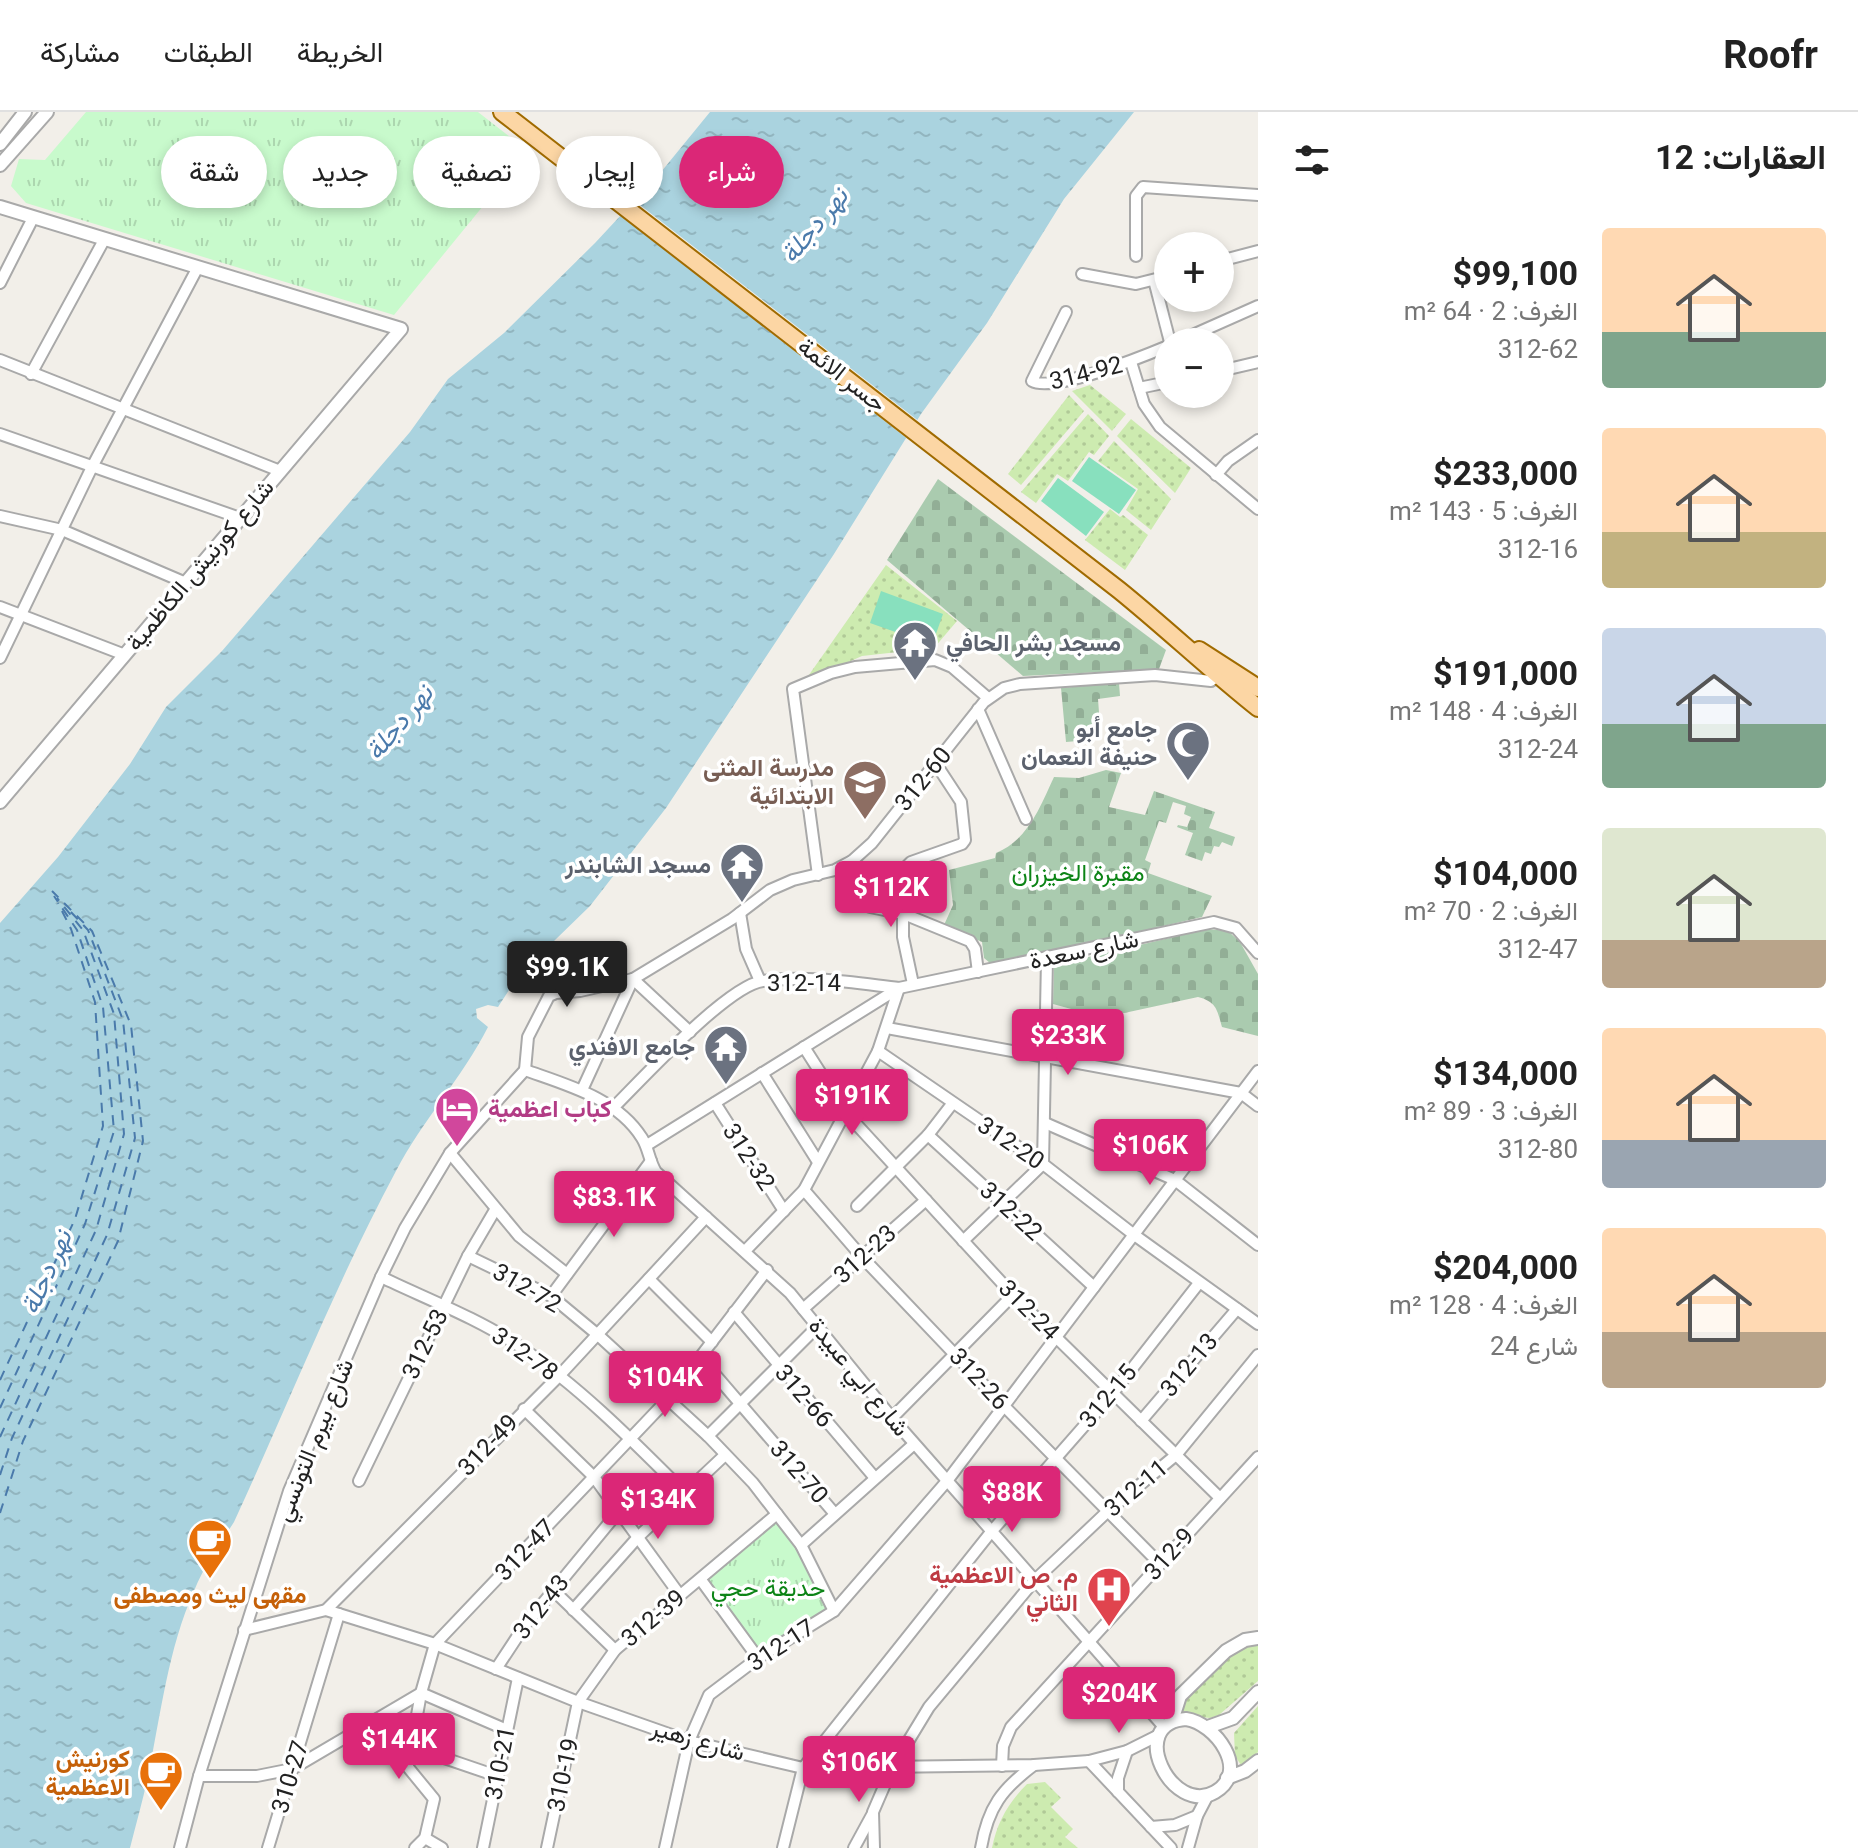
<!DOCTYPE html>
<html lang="ar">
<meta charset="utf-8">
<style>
body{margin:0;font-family:Roboto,Vazirmatn,sans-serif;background:#f2f2f2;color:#222;direction:rtl;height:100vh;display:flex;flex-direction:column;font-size:30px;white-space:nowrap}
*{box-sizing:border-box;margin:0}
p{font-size:26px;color:#767676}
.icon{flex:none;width:44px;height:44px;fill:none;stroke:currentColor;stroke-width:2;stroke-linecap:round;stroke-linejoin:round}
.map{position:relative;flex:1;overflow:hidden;direction:ltr}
.drawer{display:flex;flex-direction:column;background:#fff;width:600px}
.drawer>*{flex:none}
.banner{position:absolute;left:24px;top:24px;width:760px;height:72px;direction:rtl;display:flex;gap:16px}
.buttons{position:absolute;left:1154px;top:120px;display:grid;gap:16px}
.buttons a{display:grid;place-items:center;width:80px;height:80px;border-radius:50%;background:#fff;box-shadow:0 4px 12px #0003;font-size:40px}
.price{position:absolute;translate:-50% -68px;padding:0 18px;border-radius:8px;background:#db2777;color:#fff;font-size:26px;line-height:52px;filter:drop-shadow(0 2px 4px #0008)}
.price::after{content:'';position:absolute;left:50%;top:48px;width:24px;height:18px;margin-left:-12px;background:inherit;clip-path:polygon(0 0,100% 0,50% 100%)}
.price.current{background:#222;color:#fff}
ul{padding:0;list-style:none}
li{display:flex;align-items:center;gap:24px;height:200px;padding:0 32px}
li span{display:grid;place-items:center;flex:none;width:224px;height:160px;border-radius:8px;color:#555}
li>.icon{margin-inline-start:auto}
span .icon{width:96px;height:96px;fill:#fffc;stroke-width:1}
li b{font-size:34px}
h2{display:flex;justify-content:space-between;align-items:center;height:96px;padding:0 32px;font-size:34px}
.tag{padding:0 28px;border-radius:36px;background:#fff;box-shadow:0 4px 12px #0003;font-size:28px;line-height:72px}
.tag.current{background:#db2777;color:#fff}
header{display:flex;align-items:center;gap:48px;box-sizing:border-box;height:112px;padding:0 40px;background:#fff;border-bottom:2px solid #e0e0e0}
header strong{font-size:38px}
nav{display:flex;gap:44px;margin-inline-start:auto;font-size:28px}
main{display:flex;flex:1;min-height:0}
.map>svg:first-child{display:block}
</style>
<header>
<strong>Roofr</strong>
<nav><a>الخريطة</a><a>الطبقات</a><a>مشاركة</a></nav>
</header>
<main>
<section class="drawer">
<h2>العقارات: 12<svg class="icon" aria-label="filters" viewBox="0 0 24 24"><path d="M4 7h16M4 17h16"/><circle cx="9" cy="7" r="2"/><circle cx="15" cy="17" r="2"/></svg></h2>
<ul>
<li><span style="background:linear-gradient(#ffd9b3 65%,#7fa58c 0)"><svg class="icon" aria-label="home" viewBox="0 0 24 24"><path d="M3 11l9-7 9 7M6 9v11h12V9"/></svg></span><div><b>$99,100</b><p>الغرف: 2 · 64 m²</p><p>312-62</p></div></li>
<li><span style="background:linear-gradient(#ffd9b3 65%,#c2b280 0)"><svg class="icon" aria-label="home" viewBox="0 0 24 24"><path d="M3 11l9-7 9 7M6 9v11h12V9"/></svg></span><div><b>$233,000</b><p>الغرف: 5 · 143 m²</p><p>312-16</p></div></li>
<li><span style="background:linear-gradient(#c9d6e8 60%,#7fa58c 0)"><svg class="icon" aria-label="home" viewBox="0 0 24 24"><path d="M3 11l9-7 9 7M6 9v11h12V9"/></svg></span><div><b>$191,000</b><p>الغرف: 4 · 148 m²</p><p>312-24</p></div></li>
<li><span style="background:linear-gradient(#dfe7d0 70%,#b9a48a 0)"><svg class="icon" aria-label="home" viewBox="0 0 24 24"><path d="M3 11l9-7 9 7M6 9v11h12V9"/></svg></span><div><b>$104,000</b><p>الغرف: 2 · 70 m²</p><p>312-47</p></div></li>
<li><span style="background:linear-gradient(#ffd9b3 70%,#9aa5b1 0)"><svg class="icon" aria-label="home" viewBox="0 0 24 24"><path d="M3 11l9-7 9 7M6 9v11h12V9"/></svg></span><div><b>$134,000</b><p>الغرف: 3 · 89 m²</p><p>312-80</p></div></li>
<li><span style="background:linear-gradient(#ffd9b3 65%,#b9a48a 0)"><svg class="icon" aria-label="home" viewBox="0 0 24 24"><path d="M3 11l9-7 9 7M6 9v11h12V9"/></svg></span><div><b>$204,000</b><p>الغرف: 4 · 128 m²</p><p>شارع 24</p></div></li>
</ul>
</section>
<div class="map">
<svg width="1258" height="1736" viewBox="0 0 1258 1736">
<defs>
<pattern id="grass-dots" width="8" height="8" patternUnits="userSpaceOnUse" patternTransform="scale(2)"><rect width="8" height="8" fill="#cdebb0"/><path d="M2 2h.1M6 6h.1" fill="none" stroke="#b0c997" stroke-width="1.8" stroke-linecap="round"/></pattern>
<pattern id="cemetery-stones" width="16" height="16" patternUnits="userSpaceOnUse" patternTransform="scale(2)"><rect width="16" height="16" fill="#aacbaf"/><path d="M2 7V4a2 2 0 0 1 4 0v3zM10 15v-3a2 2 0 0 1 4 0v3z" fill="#92ae96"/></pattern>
<pattern id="park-tufts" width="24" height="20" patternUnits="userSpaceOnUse" patternTransform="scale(2)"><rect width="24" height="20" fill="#c8facc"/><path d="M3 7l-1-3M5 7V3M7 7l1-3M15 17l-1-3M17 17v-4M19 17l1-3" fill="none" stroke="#acd6af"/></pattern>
<pattern id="water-ripples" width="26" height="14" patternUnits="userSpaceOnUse" patternTransform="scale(2)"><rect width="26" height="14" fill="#aad3df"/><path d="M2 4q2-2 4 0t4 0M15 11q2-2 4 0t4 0" fill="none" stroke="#92b5bf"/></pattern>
</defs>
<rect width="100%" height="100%" fill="#f2efe9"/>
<!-- grass -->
<g fill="url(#grass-dots)">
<polygon points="1090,273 1126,302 1112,319 1072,279"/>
<polygon points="1069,283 1084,299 1021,373 1008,362"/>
<polygon points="1088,302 1109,324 1094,343 1089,340 1068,369 1057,362 1036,391 1021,380"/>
<polygon points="1131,307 1191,356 1175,381 1117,324"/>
<polygon points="1114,329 1171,387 1151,418 1126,398 1138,377 1098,349"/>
<polygon points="1110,397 1120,405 1123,403 1148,423 1125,458 1085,428"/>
<polygon points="886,453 957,509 934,536 862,544 804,570"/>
<polygon points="1241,1532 1258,1532 1258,1569 1219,1603 1210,1606 1179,1603 1178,1594"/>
<polygon points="1258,1594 1258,1640 1246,1652 1241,1653 1235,1644 1234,1621"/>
<path d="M1045,1670L1061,1686L1051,1695L1073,1717L1065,1725L1078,1736H992C997,1710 1009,1690 1027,1672Z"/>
</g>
<!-- cemetery -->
<g fill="url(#cemetery-stones)">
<polygon points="938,367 1166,538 1159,557 1023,564 887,448"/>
<polygon points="1119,571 1120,584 1098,587 1101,627 1066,630 1061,576"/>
<path d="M1106,658L1121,661L1109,695L1145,703L1154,679L1215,700L1209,716L1235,725L1232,734L1222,730L1219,735L1214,734L1211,742L1205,740L1202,749L1185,743L1193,721L1177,715L1178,713L1187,715L1191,705L1184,702L1186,694L1173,690L1166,711L1159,709L1145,748L1151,751L1148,761L1212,784L1202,805L1047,841L990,851L984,846L982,830L944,813L953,793L949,758L995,746L996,741C1028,728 1040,695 1054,665L1079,666Z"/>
<path d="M1208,817L1228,819L1240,830L1258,862V924L1222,915C1217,898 1217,890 1198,885L1115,903L1082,900L1053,892L1054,853Z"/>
</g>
<!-- park -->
<g fill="url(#park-tufts)">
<polygon points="86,0 478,0 528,39 394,203 26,91 11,74 19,47 45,48"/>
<polygon points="777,1402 801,1433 834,1499 758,1546 704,1472 710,1458"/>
</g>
<!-- pitch -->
<g fill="#88e0be">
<polygon points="1089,345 1136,378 1119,402 1072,369"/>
<polygon points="1058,366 1104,400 1086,424 1041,389"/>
<polygon points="881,479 943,502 932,533 870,511"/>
</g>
<!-- water -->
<path fill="url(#water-ripples)" d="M710,0H1134L1064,87L987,211L921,302L834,442L666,696L590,794L518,864L498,895L488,893L476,897L477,906L488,915C462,966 422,1009 396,1059C335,1173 288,1293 234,1410C220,1432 204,1454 194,1479C168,1537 161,1602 148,1664C143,1688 136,1712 130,1736H0V811L58,745L130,652L166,595L222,539L410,320L448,267L504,221L595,131L661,60Z"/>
<!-- pier -->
<polygon fill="#f2efe9" points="631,86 920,310 909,328 617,101"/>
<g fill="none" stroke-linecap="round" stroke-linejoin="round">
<!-- ferry -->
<g stroke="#4a7aab" stroke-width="2" stroke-dasharray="10 8" stroke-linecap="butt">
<polyline points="0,1268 75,1107 103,1014 95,890 71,817 58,791"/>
<polyline points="0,1296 85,1112 114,1019 103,895 77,818 54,784"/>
<polyline points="0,1325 96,1118 124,1022 114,902 83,818 57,786"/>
<polyline points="0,1363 12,1326 107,1123 135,1026 123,908 88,818 69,798"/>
<polyline points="0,1401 23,1329 118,1129 143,1029 131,913 92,819 52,779"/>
</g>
<!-- minor casing -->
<g stroke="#a9a9a9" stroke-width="14">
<g id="minor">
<polyline points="1136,144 1136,84 1143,75 1258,83"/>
<polyline points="1220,149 1258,139"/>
<polyline points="1082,162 1136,172 1168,164"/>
<polyline points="1154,168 1170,230"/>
<polyline points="0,171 33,106"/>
<path d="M1066,200L1032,269C1053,281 1144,244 1168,234"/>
<polyline points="1177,230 1258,194"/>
<polyline points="0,248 280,359"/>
<polyline points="1131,250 1144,292 1160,315 1258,397"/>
<polyline points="1220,259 1258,250"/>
<polyline points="31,262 104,128"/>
<polyline points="1139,276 1168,270"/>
<polyline points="0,322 240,406"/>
<polyline points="1216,363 1228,349 1258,328"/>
<polyline points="0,404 62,418 186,471"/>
<polyline points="0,495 125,543"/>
<polyline points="0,546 92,355 198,155"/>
<polyline points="978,597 1026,707"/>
<polyline points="852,749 870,795 904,802 970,829 975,837 978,860"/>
<polyline points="818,763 793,577 831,561 855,555 935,548 952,555 988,586"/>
<polyline points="740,801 746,837 760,869"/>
<polyline points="913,872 903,825 903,758 911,750 962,732 965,728 961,690 936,652"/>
<polyline points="887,916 1241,981 1258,994"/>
<polyline points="804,935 846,1001 1013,1183 1220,1386"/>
<polyline points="878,939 1043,1052 1133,1122 1258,1212"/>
<path d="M525,958C567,973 617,986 642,1026C649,1037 649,1049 656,1060L790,1181L892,1306L1164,1615"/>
<polyline points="525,958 528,925 549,884 556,881 580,879 633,867 690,920"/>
<polyline points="762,961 818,1050"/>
<polyline points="582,978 633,867 732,807 770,778 793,768 835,758 852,749 872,731 984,590 1004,576 1020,572 1155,563 1211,569 1217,564"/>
<polyline points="715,991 784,1099"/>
<path d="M613,996C641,968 728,873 763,869C807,863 855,871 899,876"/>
<polyline points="1045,1011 1175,1068 1258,1133"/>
<polyline points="928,1023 1094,1175"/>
<polyline points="647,1033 899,876 1214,810 1236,816 1258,841"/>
<polyline points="450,1041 519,1124 567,1162"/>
<polyline points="804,1078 862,1145 1004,1294 1160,1452"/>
<polyline points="857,1094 928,1023 952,992"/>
<polyline points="963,1129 1043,1052 1047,847"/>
<polyline points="745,1139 804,1078 878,939 899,876"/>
<polyline points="468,1144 551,1184 598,1223 708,1324 753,1371 801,1433 834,1499"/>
<path d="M381,1165C427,1187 477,1206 519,1234C580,1275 633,1329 685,1381"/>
<polyline points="649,1167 712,1230"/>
<polyline points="551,1184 651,1049"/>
<polyline points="803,1197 926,1088"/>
<polyline points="734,1200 875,1366"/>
<polyline points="700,1245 835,1402"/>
<polyline points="524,1297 594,1365 679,1482"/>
<polyline points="892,1306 1013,1183"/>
<polyline points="1141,1309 1237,1197"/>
<polyline points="708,1324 817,1215"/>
<polyline points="359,1369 468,1144 495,1098"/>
<polyline points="801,1433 914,1332"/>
<polyline points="701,1468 758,1546"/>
<polyline points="553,1478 615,1538"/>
<polyline points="326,1498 435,1532 578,1590 689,1629 803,1656 1034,1653 1089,1649 1127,1639 1159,1623"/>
<polyline points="573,1498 639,1424 725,1343"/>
<polyline points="244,1518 326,1498 559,1264 706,1105"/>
<polyline points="496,1557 525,1513 619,1399"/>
<polyline points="370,1609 434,1687 425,1726 415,1736"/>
<polyline points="412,1635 497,1664"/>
<polyline points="1089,1649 1171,1736"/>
<polyline points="408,1653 421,1581 435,1532 668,1287 767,1158"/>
<polyline points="1002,1654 1003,1634 1011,1615 1258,1345"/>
<polyline points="199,1664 257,1664 292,1657 421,1581 507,1618"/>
<polyline points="1118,1680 1118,1666 1127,1639"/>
<polyline points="1151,1715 1175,1713 1197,1704"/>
<polyline points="425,1726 442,1736"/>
<polyline points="180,1736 199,1664 289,1379 381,1165 405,1116 450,1041 525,958"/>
<polyline points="268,1736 339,1502"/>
<polyline points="483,1736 518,1566"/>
<polyline points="547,1736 578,1590 615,1538 777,1402"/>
<polyline points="665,1736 689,1629 709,1583 758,1546 834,1499 947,1369 1258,959"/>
<polyline points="783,1736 803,1656 991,1420 1113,1281 1199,1171"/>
<polyline points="854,1736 872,1703"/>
<polyline points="874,1736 873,1700 892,1656 929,1595 1034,1469 1108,1399 1176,1343 1258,1243"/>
<path d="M981,1736C988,1695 1002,1677 1034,1653"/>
<polyline points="1188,1736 1197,1704 1208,1683"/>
</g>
</g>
<!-- tertiary casing -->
<g stroke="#a9a9a9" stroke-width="16">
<g id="tertiary">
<polyline points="0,32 25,0"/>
<polyline points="0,53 47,0"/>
<polyline points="0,95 401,217 0,690"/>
<path d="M1186,1607C1215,1611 1251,1659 1215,1680C1172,1705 1125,1611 1186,1607Z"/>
<polyline points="1172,1609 1180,1584 1226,1539 1245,1528 1258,1526"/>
<polyline points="1208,1615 1233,1606 1258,1580"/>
<polyline points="1227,1666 1245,1659 1258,1649"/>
</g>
</g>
<!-- primary casing -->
<g stroke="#a06b00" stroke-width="20">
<g id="primary">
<path d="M502,0L1119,478C1166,516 1210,558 1258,596"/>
<polyline points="1199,538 1258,576"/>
</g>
</g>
<!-- minor -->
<use href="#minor" stroke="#fff" stroke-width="10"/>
<!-- tertiary -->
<use href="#tertiary" stroke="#fff" stroke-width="12"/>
<!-- primary -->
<use href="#primary" stroke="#fcd6a4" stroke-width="16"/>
</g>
<!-- icons -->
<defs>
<g id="temple-pin" transform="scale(2.3)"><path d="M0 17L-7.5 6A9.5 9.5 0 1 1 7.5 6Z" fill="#6b7280" stroke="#fff"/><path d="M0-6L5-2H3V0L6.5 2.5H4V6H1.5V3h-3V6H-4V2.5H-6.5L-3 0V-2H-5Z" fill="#fff"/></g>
<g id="mosque-pin" transform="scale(2.3)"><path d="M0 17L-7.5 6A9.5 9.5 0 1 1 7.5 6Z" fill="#6b7280" stroke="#fff"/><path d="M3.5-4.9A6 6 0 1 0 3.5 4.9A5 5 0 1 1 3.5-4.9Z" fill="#fff"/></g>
<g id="school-pin" transform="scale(2.3)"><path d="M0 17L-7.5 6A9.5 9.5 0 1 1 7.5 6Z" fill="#8d6e63" stroke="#fff"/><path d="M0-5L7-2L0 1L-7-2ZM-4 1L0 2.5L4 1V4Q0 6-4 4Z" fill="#fff"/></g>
<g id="hotel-pin" transform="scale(2.3)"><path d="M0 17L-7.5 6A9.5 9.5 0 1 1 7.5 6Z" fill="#d1479c" stroke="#fff"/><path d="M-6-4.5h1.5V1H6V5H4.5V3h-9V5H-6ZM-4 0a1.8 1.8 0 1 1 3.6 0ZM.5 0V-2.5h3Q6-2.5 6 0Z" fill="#fff"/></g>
<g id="cafe-pin" transform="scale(2.3)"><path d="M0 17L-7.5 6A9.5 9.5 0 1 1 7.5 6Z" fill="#e8710a" stroke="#fff"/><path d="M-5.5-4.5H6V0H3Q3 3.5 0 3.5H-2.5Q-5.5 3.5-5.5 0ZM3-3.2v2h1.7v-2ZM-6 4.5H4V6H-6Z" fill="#fff"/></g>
<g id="hospital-pin" transform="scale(2.3)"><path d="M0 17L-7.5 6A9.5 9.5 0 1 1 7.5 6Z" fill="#e0444e" stroke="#fff"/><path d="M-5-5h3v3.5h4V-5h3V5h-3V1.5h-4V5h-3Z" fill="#fff"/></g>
</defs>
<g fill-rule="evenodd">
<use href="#temple-pin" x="915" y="531"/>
<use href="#mosque-pin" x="1188" y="631"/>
<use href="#school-pin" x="865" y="670"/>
<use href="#temple-pin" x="742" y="753"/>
<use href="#temple-pin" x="726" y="935"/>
<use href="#hotel-pin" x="457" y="997"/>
<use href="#cafe-pin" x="210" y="1429"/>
<use href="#hospital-pin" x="1109" y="1477"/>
<use href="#cafe-pin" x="161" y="1661"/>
</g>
<g text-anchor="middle" stroke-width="7" stroke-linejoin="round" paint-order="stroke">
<!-- street labels -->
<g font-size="24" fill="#222" stroke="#fff">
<text transform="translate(1086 261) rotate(-14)" y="8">314-92</text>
<text transform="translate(842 263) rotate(38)" y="8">جسر الائمة</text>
<text transform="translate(200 453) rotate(-50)" y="8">شارع كورنيش الكاظمية</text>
<text transform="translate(923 667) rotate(-51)" y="8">312-60</text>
<text transform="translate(1084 838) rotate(-12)" y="8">شارع سعدة</text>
<text x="804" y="879">312-14</text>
<text transform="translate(1011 1031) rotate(34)" y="8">312-20</text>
<text transform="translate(749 1045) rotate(57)" y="8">312-32</text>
<text transform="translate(1011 1099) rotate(42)" y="8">312-22</text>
<text transform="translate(865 1142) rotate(-42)" y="8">312-23</text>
<text transform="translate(527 1176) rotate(30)" y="8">312-72</text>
<text transform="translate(1029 1198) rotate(45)" y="8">312-24</text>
<text transform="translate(425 1232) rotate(-64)" y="8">312-53</text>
<text transform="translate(525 1242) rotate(35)" y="8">312-78</text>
<text transform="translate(1189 1253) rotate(-50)" y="8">312-13</text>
<text transform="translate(859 1265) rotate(51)" y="8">شارع ابي عبيدة</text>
<text transform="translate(979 1267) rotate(47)" y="8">312-26</text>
<text transform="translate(804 1284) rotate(49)" y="8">312-66</text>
<text transform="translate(1108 1284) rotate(-50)" y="8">312-15</text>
<text transform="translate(314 1328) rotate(-68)" y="8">شارع بيرم التونسي</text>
<text transform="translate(488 1333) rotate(-46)" y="8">312-49</text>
<text transform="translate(799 1360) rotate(49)" y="8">312-70</text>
<text transform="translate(1136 1376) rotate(-40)" y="8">312-11</text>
<text transform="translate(525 1438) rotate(-46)" y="8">312-47</text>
<text transform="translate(1169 1442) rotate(-48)" y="8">312-9</text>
<text transform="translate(541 1495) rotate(-52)" y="8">312-43</text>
<text transform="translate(653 1506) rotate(-40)" y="8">312-39</text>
<text transform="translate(781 1533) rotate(-33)" y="8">312-17</text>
<text transform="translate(698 1628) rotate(16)" y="8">شارع زهير</text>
<text transform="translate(500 1651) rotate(-79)" y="8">310-21</text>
<text transform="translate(563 1663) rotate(-78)" y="8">310-19</text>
<text transform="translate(290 1665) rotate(-73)" y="8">310-27</text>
</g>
<!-- worship labels -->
<g font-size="24" font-weight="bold" fill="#5b616d" stroke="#fff" text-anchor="end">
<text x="946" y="539" text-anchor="start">مسجد بشر الحافي</text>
<text x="1157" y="625">جامع أبو<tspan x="1157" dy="28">حنيفة النعمان</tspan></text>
<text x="711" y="761">مسجد الشابندر</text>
<text x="695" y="943">جامع الافندي</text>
</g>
<!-- education labels -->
<g font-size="24" font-weight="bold" fill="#785e54" stroke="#fff" text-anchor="end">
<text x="834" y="664">مدرسة المثنى<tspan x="834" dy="28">الابتدائية</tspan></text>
</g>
<!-- park labels -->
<g font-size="24" fill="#0c8416" stroke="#fff">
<text x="1078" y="769">مقبرة الخيزران</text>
<text x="768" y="1484">حديقة حجي</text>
</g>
<!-- hotel labels -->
<g font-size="24" font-weight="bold" fill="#b23c85" stroke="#fff" text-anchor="start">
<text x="488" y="1005">كباب اعظمية</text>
</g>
<!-- health labels -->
<g font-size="24" font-weight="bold" fill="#be3a42" stroke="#fff" text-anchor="end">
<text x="1078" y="1471">م. ص الاعظمية<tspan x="1078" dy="28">الثاني</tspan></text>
</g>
<!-- food labels -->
<g font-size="24" font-weight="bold" fill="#c56008" stroke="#fff">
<text x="210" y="1491">مقهى ليث ومصطفى</text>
<text x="130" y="1655" text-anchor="end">كورنيش<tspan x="130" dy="28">الاعظمية</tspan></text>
</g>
<!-- water labels -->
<g font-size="26" font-style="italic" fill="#4a7aab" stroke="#fff">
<text transform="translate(814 113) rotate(-50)" y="9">نهر دجلة</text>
<text transform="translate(399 610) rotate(-50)" y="9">نهر دجلة</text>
<text transform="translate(46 1160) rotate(-66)" y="9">نهر دجلة</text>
</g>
</g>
</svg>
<div class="buttons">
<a>+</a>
<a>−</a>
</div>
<b class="price" style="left:891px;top:817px">$112K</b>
<b class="price current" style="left:567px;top:897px">$99.1K</b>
<b class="price" style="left:1068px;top:965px">$233K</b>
<b class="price" style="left:852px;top:1025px">$191K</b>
<b class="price" style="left:1150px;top:1075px">$106K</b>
<b class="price" style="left:614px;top:1127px">$83.1K</b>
<b class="price" style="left:665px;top:1307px">$104K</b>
<b class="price" style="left:1012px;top:1422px">$88K</b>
<b class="price" style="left:658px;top:1429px">$134K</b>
<b class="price" style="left:1119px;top:1623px">$204K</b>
<b class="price" style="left:399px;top:1669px">$144K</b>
<b class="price" style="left:859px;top:1692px">$106K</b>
<div class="banner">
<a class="tag current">شراء</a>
<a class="tag">إيجار</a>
<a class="tag">تصفية</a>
<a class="tag">جديد</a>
<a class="tag">شقة</a>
</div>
</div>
</main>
